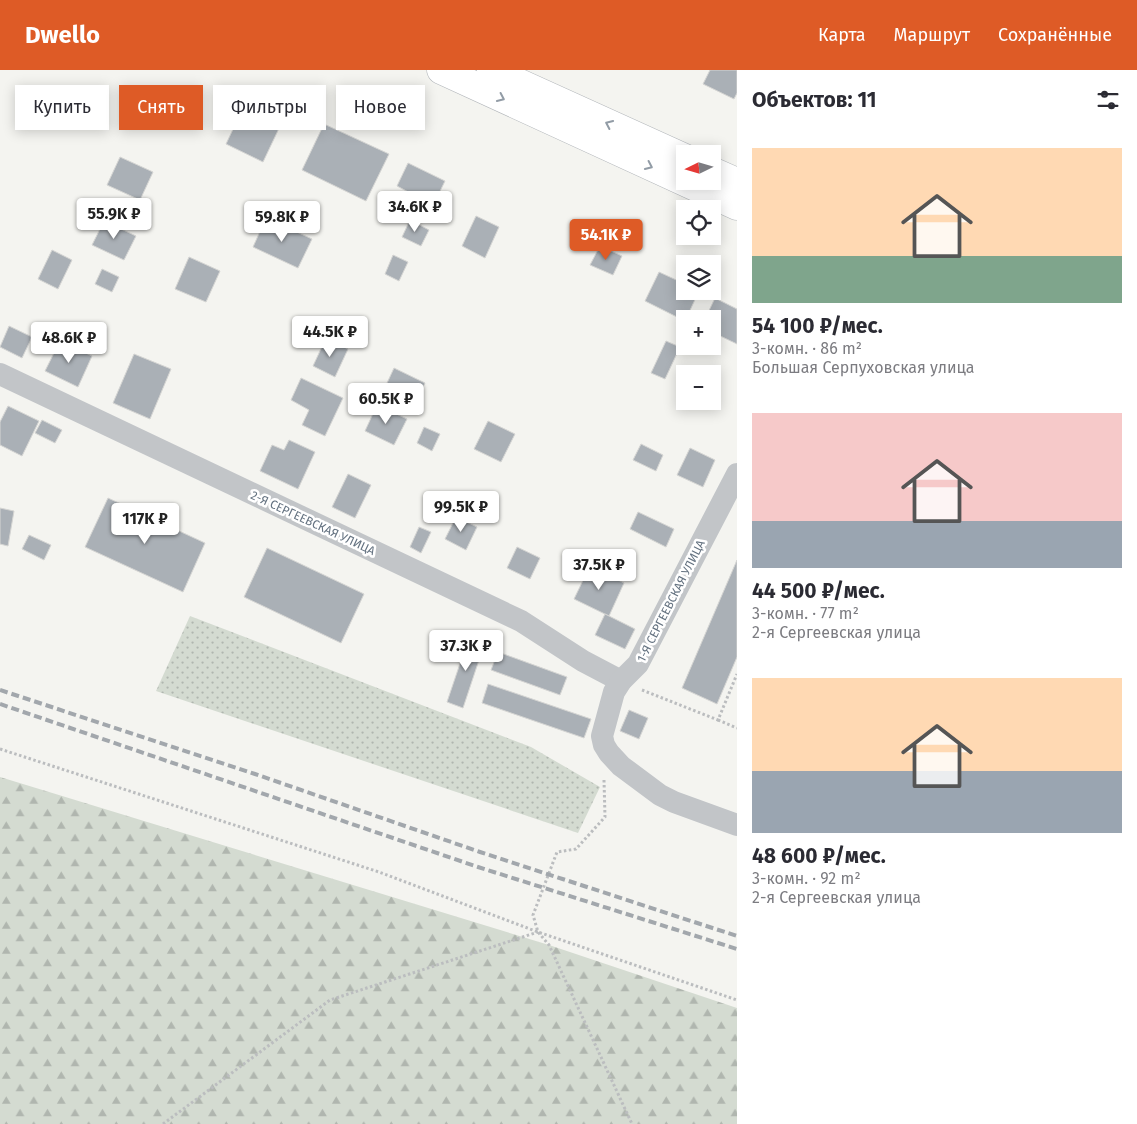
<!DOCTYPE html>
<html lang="ru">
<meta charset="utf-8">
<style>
body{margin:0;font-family:"Fira Sans",sans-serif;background:#f7f7f7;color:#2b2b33;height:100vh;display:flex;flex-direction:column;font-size:19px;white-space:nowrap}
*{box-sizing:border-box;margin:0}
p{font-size:16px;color:#7c7c81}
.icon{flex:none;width:28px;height:28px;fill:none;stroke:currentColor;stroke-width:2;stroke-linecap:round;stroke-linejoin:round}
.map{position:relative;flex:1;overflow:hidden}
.details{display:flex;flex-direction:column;background:#fff;width:400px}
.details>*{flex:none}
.top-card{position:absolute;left:15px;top:15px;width:475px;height:45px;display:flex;gap:10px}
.needle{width:32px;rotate:265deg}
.controls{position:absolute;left:676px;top:75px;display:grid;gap:10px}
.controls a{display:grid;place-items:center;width:45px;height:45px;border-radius:0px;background:#fff;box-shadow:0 2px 12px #0003;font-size:25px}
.price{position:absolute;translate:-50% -42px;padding:0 11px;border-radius:5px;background:#fff;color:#222;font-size:16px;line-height:32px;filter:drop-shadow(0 1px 2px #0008)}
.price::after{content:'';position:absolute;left:50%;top:30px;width:15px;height:11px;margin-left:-8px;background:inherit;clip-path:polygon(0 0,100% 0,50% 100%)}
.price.active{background:#de5b26;color:#fff}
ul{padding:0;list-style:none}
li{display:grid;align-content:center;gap:10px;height:265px;padding:0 15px}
li span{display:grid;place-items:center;height:155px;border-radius:0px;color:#555}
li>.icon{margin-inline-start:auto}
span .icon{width:90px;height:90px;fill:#fffc;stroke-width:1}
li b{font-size:21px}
h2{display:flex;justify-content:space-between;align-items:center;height:60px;padding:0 15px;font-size:21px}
.chip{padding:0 18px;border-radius:0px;background:#fff;box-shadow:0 2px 12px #0003;font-size:18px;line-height:45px}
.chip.active{background:#de5b26;color:#fff}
header{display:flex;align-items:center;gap:30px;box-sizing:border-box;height:70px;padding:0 25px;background:#de5b26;color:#fff}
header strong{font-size:24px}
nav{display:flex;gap:28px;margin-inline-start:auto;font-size:18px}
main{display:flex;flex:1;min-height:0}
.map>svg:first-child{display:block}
</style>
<header>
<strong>Dwello</strong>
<nav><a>Карта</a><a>Маршрут</a><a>Сохранённые</a></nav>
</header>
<main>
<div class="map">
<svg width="737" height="1054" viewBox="0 0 737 1054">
<defs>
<pattern id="forest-firs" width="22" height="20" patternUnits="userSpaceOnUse" patternTransform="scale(1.25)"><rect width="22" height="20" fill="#d4dbd1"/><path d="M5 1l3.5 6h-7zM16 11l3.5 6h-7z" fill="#b0b6af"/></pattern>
<pattern id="park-dots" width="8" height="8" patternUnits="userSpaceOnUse" patternTransform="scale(1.25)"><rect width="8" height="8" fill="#d4dbd1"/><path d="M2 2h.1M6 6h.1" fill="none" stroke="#b0b6af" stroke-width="1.8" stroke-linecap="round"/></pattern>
</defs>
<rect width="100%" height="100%" fill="#f4f4f0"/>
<!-- forest -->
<polygon fill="url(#forest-firs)" points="0,707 549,875 737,938 737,1054 0,1054"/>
<!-- park -->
<polygon fill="url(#park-dots)" points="190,546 531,677 600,717 578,763 156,621"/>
<!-- building -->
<g fill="#aab0b6" stroke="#d5d5d3">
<polygon points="710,0 737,0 737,23 734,29 703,14"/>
<polygon points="245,34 282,52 263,92 226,74"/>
<polygon points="324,54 389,84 366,131 302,100"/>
<polygon points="120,87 153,102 140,130 107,115"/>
<polygon points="408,93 445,111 426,150 407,140 414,125 397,116"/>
<polygon points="476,146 499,157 485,188 462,176"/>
<polygon points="266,148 312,169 298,198 253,177"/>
<polygon points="410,150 429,160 421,176 402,167"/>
<polygon points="104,151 136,166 124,190 92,175"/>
<polygon points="600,176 622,186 613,205 590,195"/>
<polygon points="52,180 72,190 58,219 38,209"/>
<polygon points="393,185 408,192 399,211 385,204"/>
<polygon points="189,187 220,201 206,232 175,219"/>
<polygon points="102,199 119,207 112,222 95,214"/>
<polygon points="659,202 685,214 685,221 699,221 685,251 645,231"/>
<polygon points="715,228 737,239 737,274 712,262 712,249 705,249"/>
<polygon points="84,253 105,264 99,277 78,267"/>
<polygon points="9,256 32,267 22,288 0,277"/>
<polygon points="326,268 348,279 335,307 313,296"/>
<polygon points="60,271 92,286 78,317 45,301"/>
<polygon points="666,271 680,277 665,309 651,303"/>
<polygon points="134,284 171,299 150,349 113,333"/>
<polygon points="394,298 425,313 411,341 381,326"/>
<polygon points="301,308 343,328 325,366 302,355 309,340 291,330"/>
<polygon points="377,335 407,349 394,375 365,361"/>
<polygon points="8,336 39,351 22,386 0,375 0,352"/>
<polygon points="42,350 62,360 55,373 35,363"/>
<polygon points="488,351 515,364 501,392 474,379"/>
<polygon points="424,357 440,364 432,381 417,373"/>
<polygon points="289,370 315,382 298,419 260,401 272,375 284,380"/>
<polygon points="641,374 663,385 656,401 633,390"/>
<polygon points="690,378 715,390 703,417 677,405"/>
<polygon points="348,404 371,415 355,448 332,437"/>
<polygon points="108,428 205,473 183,522 85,477"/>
<polygon points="0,438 14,441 8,476 0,474"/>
<polygon points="638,442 674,459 666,477 630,459"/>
<polygon points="456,447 477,457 466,480 445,469"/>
<polygon points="419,457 431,462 421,483 410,477"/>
<polygon points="29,465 51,475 44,490 22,479"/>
<polygon points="517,477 540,488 530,509 507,498"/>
<polygon points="267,478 364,524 341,573 244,527"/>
<polygon points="737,490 737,587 717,634 682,618"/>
<polygon points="590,496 624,513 609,546 574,529"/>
<polygon points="605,544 635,559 625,579 595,565"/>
<polygon points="469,567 485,572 463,638 447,632"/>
<polygon points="498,582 567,607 560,625 491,600"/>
<polygon points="488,614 591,649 584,668 482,633"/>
<polygon points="629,640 648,648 639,669 620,661"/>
</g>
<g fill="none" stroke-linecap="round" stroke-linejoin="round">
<!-- primary casing -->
<g stroke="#b2b6ba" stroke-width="29">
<g id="primary">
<polyline points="441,0 737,136"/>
<polyline points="491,0 685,88"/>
<polyline points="712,101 737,112"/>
</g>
</g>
<!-- path -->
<g stroke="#bbbdbf" stroke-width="3" stroke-dasharray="2.5 2.5" stroke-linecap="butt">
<polyline points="642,620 718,650 737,604"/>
<polyline points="718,650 737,658"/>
<polyline points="0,679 379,802 538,862 737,930"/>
<polyline points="604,710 605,747 576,779 557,782 533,845 538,862 549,875 632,1054"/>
<polyline points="163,1054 330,930 538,862"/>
</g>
<!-- street -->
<g stroke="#c2c5c8" stroke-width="22">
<polyline points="0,304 521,551 583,591 621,611"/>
<polyline points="737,404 638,594 621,611 614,622 602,666 604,675 609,683 621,696 660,725 674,732 737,755"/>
</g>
<!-- primary -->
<use href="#primary" stroke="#fff" stroke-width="28"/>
<!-- rail -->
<g stroke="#a2a7ac" stroke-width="4" stroke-dasharray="8 4" stroke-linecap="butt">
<polyline points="0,620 255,704 480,782 737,866"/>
<polyline points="0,634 478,797 737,879"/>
</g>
</g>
<!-- one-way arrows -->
<defs><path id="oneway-chevron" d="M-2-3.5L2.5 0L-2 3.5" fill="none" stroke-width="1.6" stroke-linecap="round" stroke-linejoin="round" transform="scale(1.25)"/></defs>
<g stroke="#929ca6">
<use href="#oneway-chevron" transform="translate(501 28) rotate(25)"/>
<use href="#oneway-chevron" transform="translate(609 54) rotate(-155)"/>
<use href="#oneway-chevron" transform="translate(649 96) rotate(25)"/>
</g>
<g text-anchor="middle" stroke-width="5" stroke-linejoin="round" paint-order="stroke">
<!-- street labels -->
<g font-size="12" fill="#647280" stroke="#fff">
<text transform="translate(313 453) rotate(25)" y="4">2-Я СЕРГЕЕВСКАЯ УЛИЦА</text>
<text transform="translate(671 531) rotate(-63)" y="4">1-Я СЕРГЕЕВСКАЯ УЛИЦА</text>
</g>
</g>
</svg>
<div class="controls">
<a><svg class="needle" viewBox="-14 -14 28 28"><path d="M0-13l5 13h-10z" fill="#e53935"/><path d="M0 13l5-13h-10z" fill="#7c7c81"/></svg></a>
<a><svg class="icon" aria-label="locate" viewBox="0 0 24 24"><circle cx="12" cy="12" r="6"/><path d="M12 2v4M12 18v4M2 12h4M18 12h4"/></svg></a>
<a><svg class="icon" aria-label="layers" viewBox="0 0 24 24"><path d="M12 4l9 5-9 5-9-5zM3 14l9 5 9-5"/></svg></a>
<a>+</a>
<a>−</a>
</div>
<b class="price" style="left:415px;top:163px">34.6K ₽</b>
<b class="price" style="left:114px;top:170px">55.9K ₽</b>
<b class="price" style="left:282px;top:173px">59.8K ₽</b>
<b class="price active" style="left:606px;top:191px">54.1K ₽</b>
<b class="price" style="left:330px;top:288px">44.5K ₽</b>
<b class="price" style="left:69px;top:294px">48.6K ₽</b>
<b class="price" style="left:386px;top:355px">60.5K ₽</b>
<b class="price" style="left:461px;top:463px">99.5K ₽</b>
<b class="price" style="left:145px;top:475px">117K ₽</b>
<b class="price" style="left:599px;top:521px">37.5K ₽</b>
<b class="price" style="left:466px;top:602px">37.3K ₽</b>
<div class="top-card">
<a class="chip">Купить</a>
<a class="chip active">Снять</a>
<a class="chip">Фильтры</a>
<a class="chip">Новое</a>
</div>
</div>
<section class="details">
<h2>Объектов: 11<svg class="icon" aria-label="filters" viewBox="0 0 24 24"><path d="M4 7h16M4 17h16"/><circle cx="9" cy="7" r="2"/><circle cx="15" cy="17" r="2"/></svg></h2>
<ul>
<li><span style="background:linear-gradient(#ffd9b3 70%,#7fa58c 0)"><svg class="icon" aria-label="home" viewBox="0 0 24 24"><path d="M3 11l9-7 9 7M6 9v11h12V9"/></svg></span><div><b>54 100 ₽/мес.</b><p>3-комн. · 86 m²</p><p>Большая Серпуховская улица</p></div></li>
<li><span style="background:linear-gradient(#f6c9c9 70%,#9aa5b1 0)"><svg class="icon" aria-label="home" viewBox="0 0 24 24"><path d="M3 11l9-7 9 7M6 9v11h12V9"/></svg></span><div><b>44 500 ₽/мес.</b><p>3-комн. · 77 m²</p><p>2-я Сергеевская улица</p></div></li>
<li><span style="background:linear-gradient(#ffd9b3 60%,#9aa5b1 0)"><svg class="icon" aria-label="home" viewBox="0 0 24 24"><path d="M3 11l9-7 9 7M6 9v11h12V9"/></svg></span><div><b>48 600 ₽/мес.</b><p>3-комн. · 92 m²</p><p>2-я Сергеевская улица</p></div></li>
</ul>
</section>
</main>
